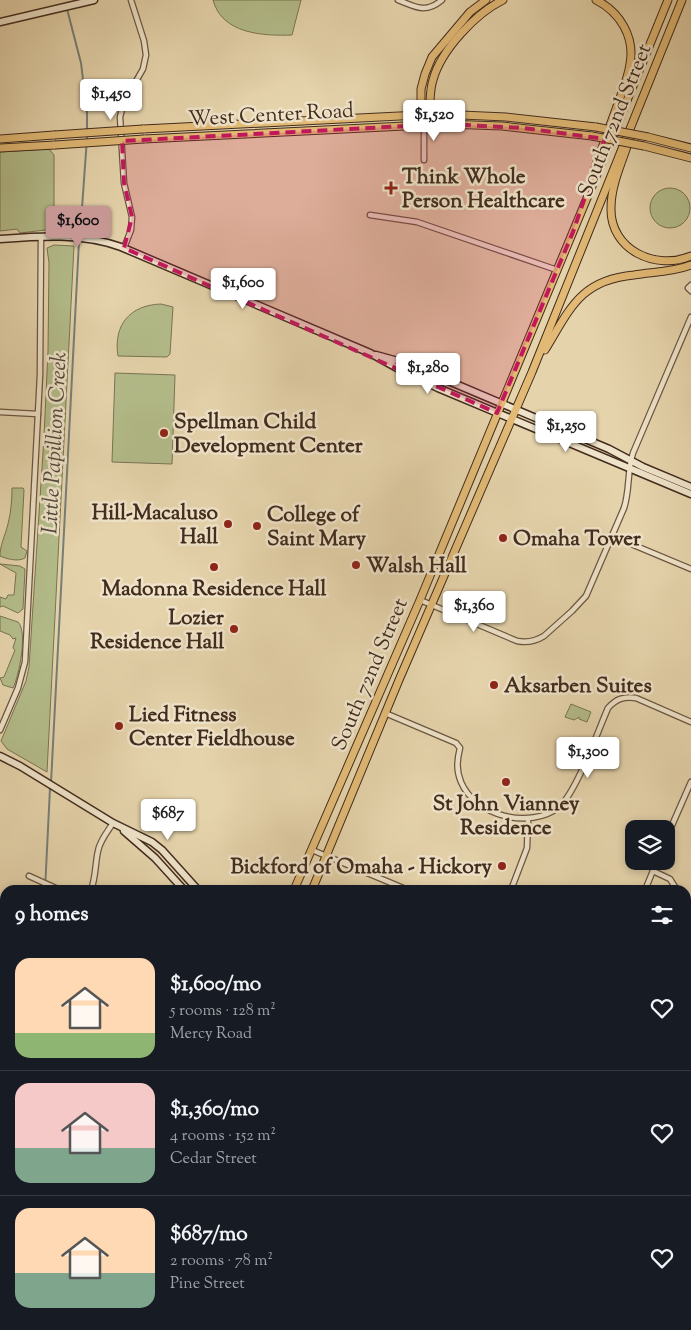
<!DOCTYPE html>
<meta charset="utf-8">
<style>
body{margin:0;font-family:"Sorts Mill Goudy",serif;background:#20242c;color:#f1f3f6;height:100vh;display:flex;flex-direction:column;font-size:19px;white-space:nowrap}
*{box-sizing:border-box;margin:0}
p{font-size:16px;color:#9ea1a6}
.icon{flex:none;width:28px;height:28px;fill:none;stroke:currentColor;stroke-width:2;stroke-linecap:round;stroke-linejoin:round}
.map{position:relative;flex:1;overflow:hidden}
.panel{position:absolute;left:0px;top:885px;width:691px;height:445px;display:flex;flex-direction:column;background:#171b24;border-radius:15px 15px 0 0;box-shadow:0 2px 8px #0003}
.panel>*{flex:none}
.fabs{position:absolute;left:625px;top:820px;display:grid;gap:10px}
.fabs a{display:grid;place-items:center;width:50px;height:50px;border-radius:10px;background:#171b24;box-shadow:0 2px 8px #0003;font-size:25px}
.price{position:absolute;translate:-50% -42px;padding:0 11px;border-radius:5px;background:#fff;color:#222;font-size:16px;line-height:32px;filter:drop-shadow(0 1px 2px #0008)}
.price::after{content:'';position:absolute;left:50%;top:30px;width:15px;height:11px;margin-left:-8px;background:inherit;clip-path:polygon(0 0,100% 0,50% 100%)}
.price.on{background:#c59692;color:#111}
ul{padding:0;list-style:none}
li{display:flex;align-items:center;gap:15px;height:125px;padding:0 15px}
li+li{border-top:1px solid #363941}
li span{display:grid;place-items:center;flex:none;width:140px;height:100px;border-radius:15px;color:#555}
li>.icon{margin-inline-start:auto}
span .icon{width:60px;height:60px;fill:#fffc;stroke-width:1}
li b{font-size:21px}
h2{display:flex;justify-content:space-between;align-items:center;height:60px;padding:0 15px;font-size:21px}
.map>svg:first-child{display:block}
</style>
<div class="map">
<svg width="691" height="1330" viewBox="0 0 691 1330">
<rect width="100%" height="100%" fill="#e5d3ab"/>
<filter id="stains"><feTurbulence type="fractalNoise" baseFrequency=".004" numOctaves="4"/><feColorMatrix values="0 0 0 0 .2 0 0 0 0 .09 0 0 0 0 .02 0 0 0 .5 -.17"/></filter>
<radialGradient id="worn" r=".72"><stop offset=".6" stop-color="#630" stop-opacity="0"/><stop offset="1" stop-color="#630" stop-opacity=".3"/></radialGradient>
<!-- green -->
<g fill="#b3bc8a" stroke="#7a7454">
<path d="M213,0H301L292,35C263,36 222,34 213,0Z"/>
<polygon points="49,149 54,155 54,229 20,233 17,229 0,231 0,152"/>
<circle cx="670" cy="208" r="20"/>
<polygon points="54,245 74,246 47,772 7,749 1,741 26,681 29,667 44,437 48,351 49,263 47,248"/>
<path d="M161,304L173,307L170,354L167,357L118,356C113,325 130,305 161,304Z"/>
<polygon points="115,373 175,375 172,464 112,462"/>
<path d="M12,488H23L24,490L21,547L27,551L25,558C18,562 7,559 0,556C0,545 5,536 8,524C11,512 12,500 12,488Z"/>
<polygon points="0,564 20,566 25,569 23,609 18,613 3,606 0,607 0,597 6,599 8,595 14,595 16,573"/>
<path d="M0,616L18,622C28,632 19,676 13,688L3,685L0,678L4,677L15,650L13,648L16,638L13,639L10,635L0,631Z"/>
<polygon points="571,704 591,712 587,722 579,719 579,717 574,720 565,717"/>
</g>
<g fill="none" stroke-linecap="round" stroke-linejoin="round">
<!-- stream -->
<g stroke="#767f77" stroke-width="2">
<polyline points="67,9 81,63 87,113 87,138 80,236"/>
<polyline points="51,783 79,241"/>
<polyline points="45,890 50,788"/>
<polyline points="0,1096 5,1077"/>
<polyline points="1,1241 5,1255"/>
<polyline points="22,1325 24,1330"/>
</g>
<!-- street casing -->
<g stroke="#6b5641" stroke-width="7">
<g id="street">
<path d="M398,0C416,7 425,14 442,0"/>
<polyline points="424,124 424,160"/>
<polyline points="370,215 417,222 557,270"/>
<polyline points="124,248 131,230 132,217 124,183 120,117 124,102 143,69 146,55 144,41 131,0"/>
<polyline points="691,285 688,288 691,291"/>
<polyline points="0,412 38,414"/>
<polyline points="612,536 691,569"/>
<path d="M420,600L517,641C527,643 536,641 544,636L572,611L586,596L624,508C630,490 627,471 633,453L691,317"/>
<path d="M385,713L456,743L460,748C457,760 456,770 461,782C475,816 530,830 559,807C576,793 598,731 608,708C616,699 624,696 636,698L691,722"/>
<polyline points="0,730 18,688 25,662 40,375 41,237"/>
<polyline points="666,839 691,782"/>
<polyline points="312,850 408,890"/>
<polyline points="653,871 670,879 677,890"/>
<polyline points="29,876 60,890"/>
<path d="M91,890C96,877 95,864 98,851C100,840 108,831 113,823"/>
<polyline points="511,890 527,848 528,819"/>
<polyline points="645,890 657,861"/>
<polyline points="686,910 691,919"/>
<polyline points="686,1007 691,1009"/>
<polyline points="686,1194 691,1182"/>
<polyline points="601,1325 613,1330"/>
<polyline points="457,1330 459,1325"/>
<polyline points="629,1330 631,1325"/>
</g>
</g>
<!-- secondary casing -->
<g stroke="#422c1e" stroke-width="9">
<g id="secondary">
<polyline points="0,22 94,0"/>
<path d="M0,239C41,236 82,233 121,247L370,353L397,368L438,388L691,494"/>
<polyline points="376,355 405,363 439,377 609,449 643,467 691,487"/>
<polyline points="0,756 20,766 113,823 152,842 162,850 198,890"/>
<polyline points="124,831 155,858 184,890"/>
</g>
</g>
<!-- primary casing -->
<g stroke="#422c1e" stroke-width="9">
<g id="primary">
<path d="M428,118C431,105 429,92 433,80C441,50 476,13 503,0"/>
<polyline points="421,119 421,89 425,74 432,57 470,12 486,0"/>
<polyline points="143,129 439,114 506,117 596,127"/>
<polyline points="648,137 691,148"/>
<path d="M630,138C623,160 611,184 611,208C610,250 656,271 691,256"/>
<polyline points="0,139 54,135"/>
<polyline points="144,139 445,124 502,126 592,136"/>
<polyline points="644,146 691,158"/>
<polyline points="0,148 55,145"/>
<path d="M595,168C602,148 609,128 616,109C621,94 628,79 630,64C635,37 620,12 596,0"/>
<path d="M545,350C570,309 580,280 634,275C653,272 673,272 691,265"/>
<polyline points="294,890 420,600 602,162 668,0"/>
<polyline points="312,890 399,680 532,372 682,0"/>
<polyline points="0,1228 5,1230"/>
<polyline points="0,1237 5,1240"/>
<polyline points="198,1325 211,1330"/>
<polyline points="226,1325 237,1330"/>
<polyline points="107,1330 109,1325"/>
<polyline points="124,1330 126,1325"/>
</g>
</g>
<!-- street -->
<use href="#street" stroke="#eee2c8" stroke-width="4.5"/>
<!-- secondary -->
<use href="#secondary" stroke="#eee2c8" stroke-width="6"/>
<!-- primary -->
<use href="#primary" stroke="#e2ba76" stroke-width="7"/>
<!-- primary-bridge casing -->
<g stroke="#422c1e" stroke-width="9" stroke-linecap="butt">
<g id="primary-bridge">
<polyline points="596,127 648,137"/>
<polyline points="54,135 143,129"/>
<polyline points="592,136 644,146"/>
<polyline points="55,145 144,139"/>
</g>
</g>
<!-- primary-bridge -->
<use href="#primary-bridge" stroke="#e2ba76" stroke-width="7"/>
</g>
<!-- marked area -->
<path fill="#c2185b" fill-opacity="0.2" stroke="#c2185b" stroke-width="4" stroke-dasharray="10 6" stroke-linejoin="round" d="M445,124L523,128L605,139L573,232L497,413L124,248L132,217L124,183L122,141Z"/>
<!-- markers -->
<g fill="#8f2418" stroke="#eee2c8" stroke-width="2">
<path d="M388.5 180.5h5v5h5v5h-5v5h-5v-5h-5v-5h5z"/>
<circle cx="164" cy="433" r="5"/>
<circle cx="228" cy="524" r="5"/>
<circle cx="257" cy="526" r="5"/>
<circle cx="503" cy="538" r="5"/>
<circle cx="356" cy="565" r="5"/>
<circle cx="214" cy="567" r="5"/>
<circle cx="234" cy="629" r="5"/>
<circle cx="494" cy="685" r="5"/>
<circle cx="119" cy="726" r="5"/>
<circle cx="506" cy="782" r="5"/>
<circle cx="502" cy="866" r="5"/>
</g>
<g text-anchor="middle" stroke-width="5" stroke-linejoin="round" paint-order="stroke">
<!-- street labels -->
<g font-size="21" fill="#422c1e" stroke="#eee2c8">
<text transform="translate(271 114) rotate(-3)" y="7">West Center Road</text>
<text transform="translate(614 120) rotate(-68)" y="7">South 72nd Street</text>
<text transform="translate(369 674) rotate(-67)" y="7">South 72nd Street</text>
</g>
<!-- poi labels -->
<g font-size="21" font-weight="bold" fill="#422c1e" stroke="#eee2c8" text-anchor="start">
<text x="402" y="183">Think Whole<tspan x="402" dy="24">Person Healthcare</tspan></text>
<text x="174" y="428">Spellman Child<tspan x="174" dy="24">Development Center</tspan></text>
<text x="218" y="519" text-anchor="end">Hill-Macaluso<tspan x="218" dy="24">Hall</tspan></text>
<text x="267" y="521">College of<tspan x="267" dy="24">Saint Mary</tspan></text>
<text x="513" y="545">Omaha Tower</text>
<text x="366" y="572">Walsh Hall</text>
<text x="214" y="595" text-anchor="middle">Madonna Residence Hall</text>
<text x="224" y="624" text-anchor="end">Lozier<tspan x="224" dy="24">Residence Hall</tspan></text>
<text x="504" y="692">Aksarben Suites</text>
<text x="129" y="721">Lied Fitness<tspan x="129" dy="24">Center Fieldhouse</tspan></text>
<text x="506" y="810" text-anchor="middle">St John Vianney<tspan x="506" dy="24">Residence</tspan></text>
<text x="492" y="873" text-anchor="end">Bickford of Omaha - Hickory</text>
</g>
<!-- water labels -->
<g font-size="22" font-style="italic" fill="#53483c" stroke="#eee2c8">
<text transform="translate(53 443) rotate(-87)" y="8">Little Papillion Creek</text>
</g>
</g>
<rect width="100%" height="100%" filter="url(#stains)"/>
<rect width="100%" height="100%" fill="url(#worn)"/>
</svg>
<div class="fabs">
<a><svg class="icon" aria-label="layers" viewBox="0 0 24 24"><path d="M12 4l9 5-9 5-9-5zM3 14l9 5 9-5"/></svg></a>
</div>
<b class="price" style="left:111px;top:121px">$1,450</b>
<b class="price" style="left:434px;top:142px">$1,520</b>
<b class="price on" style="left:78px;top:248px">$1,600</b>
<b class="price" style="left:243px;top:310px">$1,600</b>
<b class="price" style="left:428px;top:395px">$1,280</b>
<b class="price" style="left:566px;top:453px">$1,250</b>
<b class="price" style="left:474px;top:633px">$1,360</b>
<b class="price" style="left:588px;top:779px">$1,300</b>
<b class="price" style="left:168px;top:841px">$687</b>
<section class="panel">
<h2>9 homes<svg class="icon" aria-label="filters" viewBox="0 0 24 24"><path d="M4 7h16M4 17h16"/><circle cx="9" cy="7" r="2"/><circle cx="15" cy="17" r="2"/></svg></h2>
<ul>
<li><span style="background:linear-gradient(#ffd9b3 75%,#8fb573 0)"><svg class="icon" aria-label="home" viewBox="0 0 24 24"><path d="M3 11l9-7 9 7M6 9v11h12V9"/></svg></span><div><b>$1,600/mo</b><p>5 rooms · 128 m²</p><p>Mercy Road</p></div><svg class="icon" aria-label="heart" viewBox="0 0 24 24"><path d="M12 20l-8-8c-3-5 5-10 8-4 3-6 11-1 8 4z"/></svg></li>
<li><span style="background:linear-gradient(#f6c9c9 65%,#7fa58c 0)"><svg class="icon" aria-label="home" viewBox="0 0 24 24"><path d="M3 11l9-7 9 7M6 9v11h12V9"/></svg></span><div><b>$1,360/mo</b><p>4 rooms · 152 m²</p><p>Cedar Street</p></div><svg class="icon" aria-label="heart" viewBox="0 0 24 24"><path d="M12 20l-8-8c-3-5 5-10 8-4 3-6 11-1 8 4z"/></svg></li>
<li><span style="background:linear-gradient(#ffd9b3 65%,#7fa58c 0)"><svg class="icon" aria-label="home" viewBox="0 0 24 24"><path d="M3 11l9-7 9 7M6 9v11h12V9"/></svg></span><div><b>$687/mo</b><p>2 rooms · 78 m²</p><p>Pine Street</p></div><svg class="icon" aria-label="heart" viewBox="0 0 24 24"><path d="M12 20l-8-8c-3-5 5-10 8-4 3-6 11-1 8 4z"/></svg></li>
</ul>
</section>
</div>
